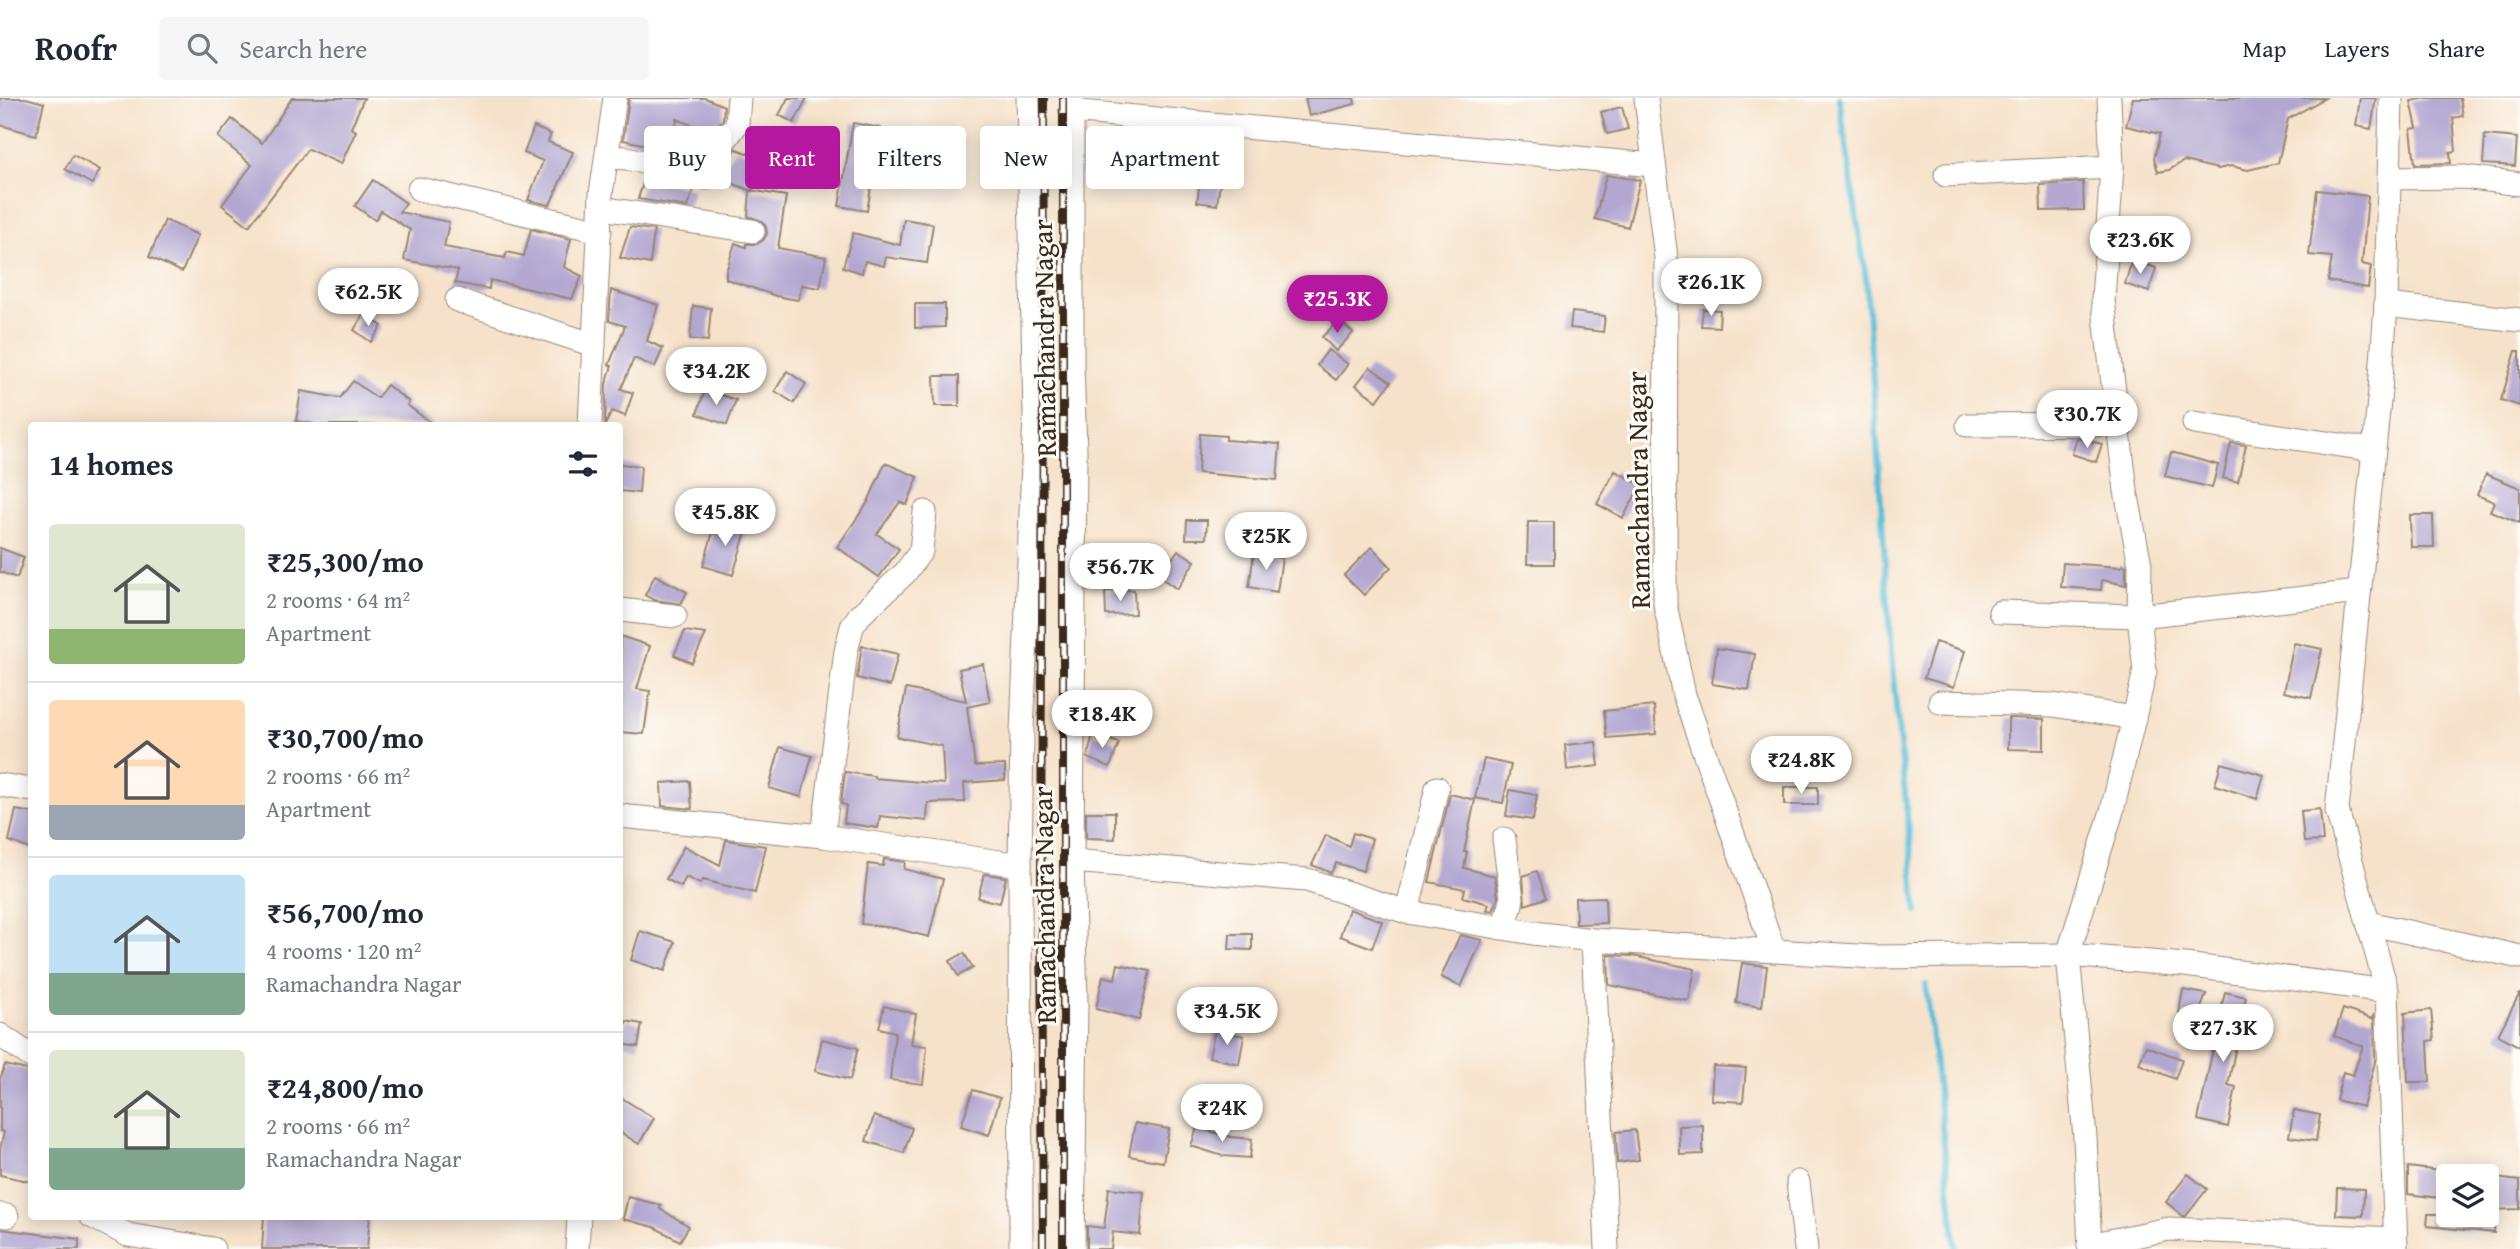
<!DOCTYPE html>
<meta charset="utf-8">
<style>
body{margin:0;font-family:"Gentium Book Plus",serif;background:#f6f6f7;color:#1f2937;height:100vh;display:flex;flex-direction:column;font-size:26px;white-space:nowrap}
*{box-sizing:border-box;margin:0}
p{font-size:23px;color:#747a83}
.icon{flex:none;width:38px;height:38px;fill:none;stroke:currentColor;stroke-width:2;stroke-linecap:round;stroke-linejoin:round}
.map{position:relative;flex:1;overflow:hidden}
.drawer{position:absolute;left:28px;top:324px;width:595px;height:798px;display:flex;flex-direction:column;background:#fff;border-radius:7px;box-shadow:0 4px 18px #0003}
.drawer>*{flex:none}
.top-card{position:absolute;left:644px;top:28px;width:665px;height:63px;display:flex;gap:14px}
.tools{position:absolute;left:2436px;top:1066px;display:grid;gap:14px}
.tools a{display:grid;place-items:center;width:63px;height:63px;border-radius:7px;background:#fff;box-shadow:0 4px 18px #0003;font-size:35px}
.price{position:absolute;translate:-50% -60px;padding:0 16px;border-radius:24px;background:#fff;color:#222;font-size:23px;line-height:46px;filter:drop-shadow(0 2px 4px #0008)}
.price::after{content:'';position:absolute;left:50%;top:42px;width:21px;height:16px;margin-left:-10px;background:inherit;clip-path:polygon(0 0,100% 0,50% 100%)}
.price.on{background:#b5179e;color:#fff}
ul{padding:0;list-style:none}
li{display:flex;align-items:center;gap:21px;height:175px;padding:0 21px}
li+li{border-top:2px solid #e0e1e3}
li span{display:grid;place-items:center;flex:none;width:196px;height:140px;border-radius:7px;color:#555}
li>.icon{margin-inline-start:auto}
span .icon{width:84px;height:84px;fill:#fffc;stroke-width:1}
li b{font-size:30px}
h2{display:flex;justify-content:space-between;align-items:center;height:84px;padding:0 21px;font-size:30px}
.chip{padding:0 24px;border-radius:7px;background:#fff;box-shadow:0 4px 18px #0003;font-size:24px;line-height:63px}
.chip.on{background:#b5179e;color:#fff}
header{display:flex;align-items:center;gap:42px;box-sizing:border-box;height:98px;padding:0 35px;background:#fff;border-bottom:2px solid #e0e1e3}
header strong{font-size:33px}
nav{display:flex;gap:38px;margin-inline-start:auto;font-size:24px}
.search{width:490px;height:63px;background:#f6f6f7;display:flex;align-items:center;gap:18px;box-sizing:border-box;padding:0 24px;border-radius:7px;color:#747a83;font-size:26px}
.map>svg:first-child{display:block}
</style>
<header>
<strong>Roofr</strong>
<div class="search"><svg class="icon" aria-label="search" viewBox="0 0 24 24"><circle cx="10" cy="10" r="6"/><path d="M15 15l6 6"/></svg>Search here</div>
<nav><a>Map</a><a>Layers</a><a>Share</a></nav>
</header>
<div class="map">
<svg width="2520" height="1151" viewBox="0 0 2520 1151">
<rect width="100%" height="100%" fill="#fdfcf7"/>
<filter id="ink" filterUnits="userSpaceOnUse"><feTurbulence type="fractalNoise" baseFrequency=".0143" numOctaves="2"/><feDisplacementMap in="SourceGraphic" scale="14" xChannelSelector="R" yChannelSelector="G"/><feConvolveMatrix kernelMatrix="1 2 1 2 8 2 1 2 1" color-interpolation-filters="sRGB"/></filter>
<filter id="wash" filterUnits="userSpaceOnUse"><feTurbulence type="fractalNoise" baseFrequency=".00686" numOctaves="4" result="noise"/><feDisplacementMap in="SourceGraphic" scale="28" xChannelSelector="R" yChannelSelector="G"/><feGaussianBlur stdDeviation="1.57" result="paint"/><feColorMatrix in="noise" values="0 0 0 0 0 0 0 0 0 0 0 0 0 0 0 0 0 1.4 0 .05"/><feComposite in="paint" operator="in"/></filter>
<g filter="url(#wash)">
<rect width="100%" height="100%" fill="#f6e2ca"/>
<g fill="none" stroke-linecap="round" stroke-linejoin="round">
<!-- stream -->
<g stroke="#57bcd6" stroke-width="6">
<polyline points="1839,0 1866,181 1892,568 1917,814"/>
<polyline points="1926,887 1956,1151"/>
</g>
</g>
<g id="blocks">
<!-- building -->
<g fill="#b3a7d1">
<polygon points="0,0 26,0 44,5 36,37 0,27"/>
<polygon points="292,0 364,0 351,30 356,33 341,66 308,51 249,128 222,107 252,67 218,39 232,21 262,45"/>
<polygon points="629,0 705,0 724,8 723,21 712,36 677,21 675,37 649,33 647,47 623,42"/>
<polygon points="788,0 807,0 794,25 779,17"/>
<polygon points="1305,0 1354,0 1355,6 1309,18"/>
<polygon points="2133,0 2325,0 2288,21 2278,65 2248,72 2231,68 2218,71 2184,63 2169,72 2158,74 2154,60 2160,36 2126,28"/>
<polygon points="2360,0 2376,0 2371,31 2356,28"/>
<polygon points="2427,0 2460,0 2463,18 2453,20 2456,53 2450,54 2451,65 2415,66 2411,31 2417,30 2411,3"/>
<polygon points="1622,9 1628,31 1607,36 1601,14"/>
<polygon points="853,25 881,30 867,113 839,108"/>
<polygon points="534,29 551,36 548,44 573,54 550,107 528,102 543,63 524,55"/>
<polygon points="2485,37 2517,40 2515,68 2483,66"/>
<polygon points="736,51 763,61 752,93 721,81 729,60"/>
<polygon points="1172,52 1223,62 1217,107 1197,104 1200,83 1167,76"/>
<polygon points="73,57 100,72 92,86 65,71"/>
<polygon points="1606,77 1640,82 1628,129 1595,121"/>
<polygon points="645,79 694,91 687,109 638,101"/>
<polygon points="373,82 406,105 399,114 449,124 444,149 505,160 507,154 524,158 531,131 571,141 564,169 582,178 572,201 490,182 489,191 455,185 458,172 404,162 410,132 381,113 375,122 355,108"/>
<polygon points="2083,84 2084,112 2041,113 2040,87"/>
<polygon points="750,92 786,98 778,150 826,159 820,190 802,187 798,202 776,198 726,181 726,174 735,145 746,149 746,146 757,146 763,142 767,136 766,129 762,123 748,118"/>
<polygon points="2317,92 2368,98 2362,166 2371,168 2368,190 2328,183 2332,159 2309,157"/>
<polygon points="904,121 933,126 927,165 886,159 884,168 865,163 862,175 843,169 853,135 900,147"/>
<polygon points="165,122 198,137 182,174 149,159"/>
<polygon points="630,129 654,132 650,166 620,160"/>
<polygon points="2132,162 2156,170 2149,194 2125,186"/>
<polygon points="611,192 658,207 647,243 663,250 655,269 634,260 621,291 633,295 625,318 612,313 605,327 606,286 612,268 609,267 625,228 609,223"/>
<polygon points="915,206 945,206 945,229 915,230"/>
<polygon points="693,208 711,210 708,243 690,241"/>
<polygon points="1703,211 1720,212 1719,229 1701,228"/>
<polygon points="1572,214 1605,218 1603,234 1570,230"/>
<polygon points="364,216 382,228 371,244 354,232"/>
<polygon points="1339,222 1353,235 1336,253 1322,239"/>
<polygon points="1328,252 1348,266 1336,282 1317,267"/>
<polygon points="2516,253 2520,253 2520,308 2501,302"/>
<polygon points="1370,269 1391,284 1377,303 1356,287"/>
<polygon points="787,273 806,286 794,305 775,293"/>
<polygon points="934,278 959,278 959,308 935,308"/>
<polygon points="353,283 377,300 387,287 409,304 407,307 434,327 320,327 296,323 301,293 340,300"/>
<polygon points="705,292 736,302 727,327 697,316"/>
<polygon points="1200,336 1226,338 1226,342 1280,346 1277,382 1198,375"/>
<polygon points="2077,340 2102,346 2096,364 2072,356"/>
<polygon points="2231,345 2246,347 2238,384 2223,380"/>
<polygon points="2171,354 2218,367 2212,390 2165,378"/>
<polygon points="885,365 918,379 907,407 900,404 877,436 899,451 879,479 837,449 868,404"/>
<polygon points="620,366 641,368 639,395 620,393"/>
<polygon points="1615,373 1641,387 1623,420 1597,406"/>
<polygon points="2486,376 2520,390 2520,425 2490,413 2494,404 2477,397"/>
<polygon points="2410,417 2433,417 2434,449 2411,449"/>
<polygon points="1187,422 1207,422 1206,441 1186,441"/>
<polygon points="716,424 746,433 733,477 703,468"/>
<polygon points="1528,424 1554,424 1554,466 1527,466"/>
<polygon points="1372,449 1391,469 1364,497 1344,477"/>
<polygon points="0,450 24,459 17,480 0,474"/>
<polygon points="1178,452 1195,463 1177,491 1160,479"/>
<polygon points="1254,455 1282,460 1277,494 1249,489"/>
<polygon points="2063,465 2121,469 2122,467 2126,468 2126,487 2102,482 2101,492 2061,489"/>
<polygon points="655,477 687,494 681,506 654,502 645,497"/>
<polygon points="1134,492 1135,516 1106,517 1105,493"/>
<polygon points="685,533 706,536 692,565 674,557"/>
<polygon points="620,538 650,548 637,591 650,593 644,636 620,634"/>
<polygon points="1935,544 1965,553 1954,589 1924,580"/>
<polygon points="2294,545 2322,551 2311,600 2284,594"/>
<polygon points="862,548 898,556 890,588 857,580"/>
<polygon points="1717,550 1755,556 1749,592 1712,586"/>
<polygon points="983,566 990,604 967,609 975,668 1005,667 1005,682 964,685 965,704 928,705 927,723 880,718 878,730 844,725 846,707 841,706 845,674 874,678 874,680 944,686 942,648 897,639 906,591 966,603 959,571"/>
<polygon points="1654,608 1656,636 1607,640 1604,613"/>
<polygon points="2008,620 2044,621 2044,652 2008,651"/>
<polygon points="1093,636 1119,645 1110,669 1087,660"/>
<polygon points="1596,644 1599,668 1567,672 1565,647"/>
<polygon points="780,649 812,658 801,699 769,690"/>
<polygon points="1484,661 1511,667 1503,705 1475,700"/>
<polygon points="2221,665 2264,677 2257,701 2215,687"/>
<polygon points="690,683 692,711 662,708 661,685"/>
<rect x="1784" y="689" width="34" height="18"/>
<polygon points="1510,692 1537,697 1533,722 1506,718"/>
<polygon points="1450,696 1475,702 1464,754 1467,754 1464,770 1495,778 1498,800 1493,813 1487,812 1489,806 1463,799 1465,791 1429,784"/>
<polygon points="2320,711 2323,743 2304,744 2301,713"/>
<polygon points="16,712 32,715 32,752 9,743"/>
<polygon points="1086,714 1115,714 1115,741 1086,740"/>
<polygon points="1353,735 1372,741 1363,773 1336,765 1331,775 1312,767 1326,737 1349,748"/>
<polygon points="726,742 766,748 755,795 703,782 700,786 686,779 681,789 666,781 684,748 720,767"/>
<polygon points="884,761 905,764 904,771 943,781 929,839 894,830 861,826 868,766 883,768"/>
<polygon points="1537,773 1546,800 1525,807 1523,778"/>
<polygon points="984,776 1006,779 1000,805 978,800"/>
<polygon points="1605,799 1606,825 1576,826 1575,800"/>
<polygon points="1349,811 1382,823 1372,850 1340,838"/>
<polygon points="640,833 675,844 665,873 631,862"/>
<polygon points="1230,836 1252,836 1252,852 1229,851"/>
<polygon points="1460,837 1482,842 1461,889 1441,879"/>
<polygon points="964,855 973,870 958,878 950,863"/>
<polygon points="1608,857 1633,858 1695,871 1689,903 1609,887"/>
<polygon points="1742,865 1767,868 1762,909 1736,905"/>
<polygon points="1118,866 1150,873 1139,922 1096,911 1103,878 1115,881"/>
<polygon points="2183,892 2206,896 2198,919 2179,915"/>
<polygon points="2225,894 2246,899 2228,987 2236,989 2228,1029 2198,1022"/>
<polygon points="2520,895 2520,949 2498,937"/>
<polygon points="884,908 916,916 911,946 927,948 923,986 890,982 895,934 879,930"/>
<polygon points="2343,911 2372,921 2374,916 2375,964 2363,1009 2336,1002 2343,974 2353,977 2363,948 2334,938"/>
<polygon points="2431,912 2434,942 2428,943 2430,984 2408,984 2405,915"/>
<polygon points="626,923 642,926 638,949 622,946"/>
<polygon points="1215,932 1244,938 1239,966 1209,959"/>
<polygon points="822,941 858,950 850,982 815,973"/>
<polygon points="2146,948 2182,961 2175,981 2139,966"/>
<polygon points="5,967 32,973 32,1084 0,1077 0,1051 4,1034 0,1033 0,981"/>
<polygon points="1713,968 1746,970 1743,1004 1711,1002"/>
<polygon points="973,992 1000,1000 989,1037 961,1028"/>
<polygon points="620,999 654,1020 639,1046 620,1034"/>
<polygon points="2294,1012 2320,1017 2316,1043 2289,1039"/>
<polygon points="874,1018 912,1030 904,1055 866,1043"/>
<polygon points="1135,1025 1169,1031 1163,1064 1129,1058"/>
<polygon points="1703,1027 1703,1056 1680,1057 1679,1028"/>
<polygon points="1197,1030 1231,1039 1252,1041 1250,1060 1223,1058 1191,1048"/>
<polygon points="1635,1032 1639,1062 1617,1065 1616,1034"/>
<polygon points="2408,1069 2448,1074 2448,1101 2408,1096"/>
<polygon points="2188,1076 2207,1091 2186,1118 2183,1118 2166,1104"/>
<polygon points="2487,1079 2520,1083 2520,1111 2487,1112"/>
<polygon points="1109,1090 1144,1094 1140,1137 1113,1134 1111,1151 1087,1151 1087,1128 1104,1130"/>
<polygon points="2337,1090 2364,1091 2363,1118 2336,1117"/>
<polygon points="628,1099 661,1107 660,1111 689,1128 680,1143 654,1129 623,1121"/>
<polygon points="2428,1116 2495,1116 2494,1135 2427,1128"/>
<polygon points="264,1118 370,1118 367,1151 262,1151"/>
<polygon points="0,1131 79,1141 79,1151 0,1151"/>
</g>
</g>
</g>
<g filter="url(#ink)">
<use href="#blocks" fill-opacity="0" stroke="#988674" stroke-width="2"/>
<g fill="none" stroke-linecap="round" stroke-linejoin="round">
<!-- minor casing -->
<g stroke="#988674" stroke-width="25">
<g id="minor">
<polyline points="1072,0 1072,266 1075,353 1072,763 1076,903 1073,1151"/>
<polyline points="1646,0 1666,160 1665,506 1684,597 1774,853"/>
<polyline points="2391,0 2386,207 2380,293 2337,712 2387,893 2396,1151"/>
<polyline points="1071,13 1653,67"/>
<polyline points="607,59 627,60 706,80 717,53 737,26 739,0"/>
<polyline points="1946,77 2112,69"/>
<polyline points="2389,80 2464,79 2520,86"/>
<polyline points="419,91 600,133"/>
<polyline points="601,110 753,133"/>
<polyline points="457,202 594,247"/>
<polyline points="2386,207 2520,222"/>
<polyline points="2194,325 2373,352"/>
<polyline points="590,327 601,96 615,0"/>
<polyline points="1968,327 2118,326"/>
<polyline points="620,512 675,518"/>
<polyline points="2000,514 2139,518 2359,494"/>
<polyline points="1940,604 2053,607 2134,620"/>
<polyline points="0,687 32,692"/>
<polyline points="620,718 823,738 1020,767 1021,1151"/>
<polyline points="823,738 846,553 852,529 859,518 905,475 921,453 925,414"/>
<polyline points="1072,763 1307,782 1407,814 1533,835 1593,842 1875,859 2068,857 2185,867 2387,893"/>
<polyline points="1020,767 1022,634 1035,317 1028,0"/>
<polyline points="1407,814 1437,690"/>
<polyline points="2368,825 2520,859"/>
<polyline points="1501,830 1510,811 1512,800 1504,741"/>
<polyline points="1593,842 1607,1151"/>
<polyline points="0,937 32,959"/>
<polyline points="1798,1084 1806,1151"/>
<polyline points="0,1117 7,1118"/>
<polyline points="91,1118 128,1137 213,1151"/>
<polyline points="2089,1147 2169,1131 2395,1141"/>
<polyline points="577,1151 579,1118"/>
<polyline points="2090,1151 2085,1039 2068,857 2112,713 2145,573 2139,518 2140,467 2126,393 2103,202 2112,69 2109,0"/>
</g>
</g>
<!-- minor -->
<use href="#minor" stroke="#fff" stroke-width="23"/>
<!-- rail casing -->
<g stroke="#3b2a1e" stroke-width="8">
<g id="rail">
<polyline points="1063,0 1063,1151"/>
<polyline points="1043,1151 1041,804 1044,0"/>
</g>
</g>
<!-- rail -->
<use href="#rail" stroke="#fdfcf7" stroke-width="5" stroke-dasharray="16" stroke-linecap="butt"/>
</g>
</g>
<g text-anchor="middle" stroke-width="6" stroke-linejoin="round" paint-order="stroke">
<!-- street labels -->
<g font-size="28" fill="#3b2a1e" stroke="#fdfcf7">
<text transform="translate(1044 240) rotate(-91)" y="10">Ramachandra Nagar</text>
<text transform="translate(1638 392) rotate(-91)" y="10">Ramachandra Nagar</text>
<text transform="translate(1044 807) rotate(-91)" y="10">Ramachandra Nagar</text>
</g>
</g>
</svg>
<div class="tools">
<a><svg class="icon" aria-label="layers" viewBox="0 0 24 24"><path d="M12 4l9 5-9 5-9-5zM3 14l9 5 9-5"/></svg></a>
</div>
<b class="price" style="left:2140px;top:178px">₹23.6K</b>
<b class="price" style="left:1711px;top:220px">₹26.1K</b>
<b class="price" style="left:368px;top:230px">₹62.5K</b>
<b class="price on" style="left:1337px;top:237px">₹25.3K</b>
<b class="price" style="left:716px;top:309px">₹34.2K</b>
<b class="price" style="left:2087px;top:352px">₹30.7K</b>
<b class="price" style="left:725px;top:450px">₹45.8K</b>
<b class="price" style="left:1266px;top:474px">₹25K</b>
<b class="price" style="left:1120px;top:505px">₹56.7K</b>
<b class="price" style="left:1102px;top:652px">₹18.4K</b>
<b class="price" style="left:1801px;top:698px">₹24.8K</b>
<b class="price" style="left:1227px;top:949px">₹34.5K</b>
<b class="price" style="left:2223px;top:966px">₹27.3K</b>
<b class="price" style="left:1222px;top:1046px">₹24K</b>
<div class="top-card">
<a class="chip">Buy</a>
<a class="chip on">Rent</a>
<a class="chip">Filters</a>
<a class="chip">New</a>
<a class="chip">Apartment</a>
</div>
<section class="drawer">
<h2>14 homes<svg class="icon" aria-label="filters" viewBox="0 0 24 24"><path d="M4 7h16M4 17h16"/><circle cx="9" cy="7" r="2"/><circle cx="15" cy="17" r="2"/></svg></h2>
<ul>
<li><span style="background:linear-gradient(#dfe7d0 75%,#8fb573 0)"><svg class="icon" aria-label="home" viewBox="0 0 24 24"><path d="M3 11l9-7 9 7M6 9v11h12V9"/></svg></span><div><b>₹25,300/mo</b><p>2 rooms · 64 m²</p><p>Apartment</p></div></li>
<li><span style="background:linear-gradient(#ffd9b3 75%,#9aa5b1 0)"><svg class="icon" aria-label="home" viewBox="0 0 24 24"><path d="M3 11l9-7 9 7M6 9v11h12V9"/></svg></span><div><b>₹30,700/mo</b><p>2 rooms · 66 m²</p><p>Apartment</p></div></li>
<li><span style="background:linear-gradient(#bfe0f5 70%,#7fa58c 0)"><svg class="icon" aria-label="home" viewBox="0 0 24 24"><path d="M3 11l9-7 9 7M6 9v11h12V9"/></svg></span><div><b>₹56,700/mo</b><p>4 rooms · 120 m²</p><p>Ramachandra Nagar</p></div></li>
<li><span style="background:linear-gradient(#dfe7d0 70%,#7fa58c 0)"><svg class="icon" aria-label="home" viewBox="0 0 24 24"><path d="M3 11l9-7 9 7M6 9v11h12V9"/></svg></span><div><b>₹24,800/mo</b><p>2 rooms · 66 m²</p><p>Ramachandra Nagar</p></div></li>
</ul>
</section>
</div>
